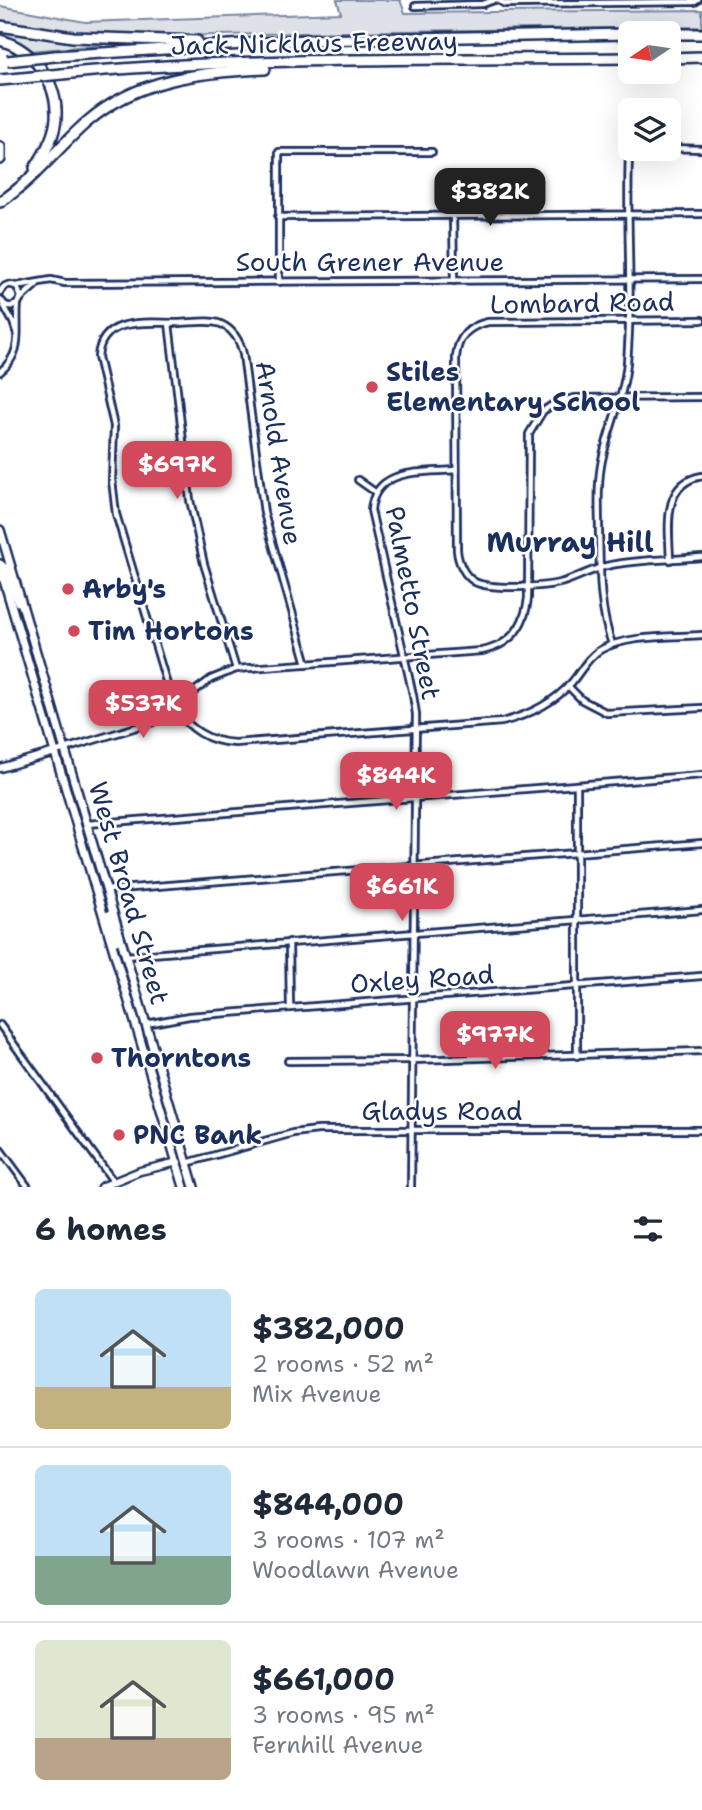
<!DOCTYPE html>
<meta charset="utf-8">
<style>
body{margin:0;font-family:"Shantell Sans",sans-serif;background:#f2f2f3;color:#1f2937;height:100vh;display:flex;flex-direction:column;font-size:26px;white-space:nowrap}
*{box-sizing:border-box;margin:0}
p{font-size:23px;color:#747a83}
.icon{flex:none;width:38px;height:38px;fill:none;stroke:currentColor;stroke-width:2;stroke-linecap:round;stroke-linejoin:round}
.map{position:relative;height:1187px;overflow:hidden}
.sheet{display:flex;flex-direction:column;background:#fff;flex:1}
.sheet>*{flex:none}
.needle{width:46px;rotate:257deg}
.buttons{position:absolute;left:618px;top:21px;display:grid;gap:14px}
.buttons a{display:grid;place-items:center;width:63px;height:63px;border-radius:10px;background:#fff;box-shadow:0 7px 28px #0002;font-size:35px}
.price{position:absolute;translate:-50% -60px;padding:0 16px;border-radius:14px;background:#d1495b;color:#fff;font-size:23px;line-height:46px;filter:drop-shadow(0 2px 4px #0008)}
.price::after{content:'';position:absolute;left:50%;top:42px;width:21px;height:16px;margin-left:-10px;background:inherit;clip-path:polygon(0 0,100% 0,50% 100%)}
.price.on{background:#222;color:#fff}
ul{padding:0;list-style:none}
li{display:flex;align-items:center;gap:21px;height:175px;padding:0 35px}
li+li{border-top:2px solid #e0e1e3}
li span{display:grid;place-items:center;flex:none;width:196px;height:140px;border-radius:10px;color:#555}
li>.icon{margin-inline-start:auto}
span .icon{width:84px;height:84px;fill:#fffc;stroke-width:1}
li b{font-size:30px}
h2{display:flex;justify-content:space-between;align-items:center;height:84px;padding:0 35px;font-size:30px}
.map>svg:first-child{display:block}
</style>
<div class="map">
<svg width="702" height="1187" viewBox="0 0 702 1187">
<rect width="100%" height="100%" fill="#fff"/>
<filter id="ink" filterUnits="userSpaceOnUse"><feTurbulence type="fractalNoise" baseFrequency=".0143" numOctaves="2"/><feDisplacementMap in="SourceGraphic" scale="14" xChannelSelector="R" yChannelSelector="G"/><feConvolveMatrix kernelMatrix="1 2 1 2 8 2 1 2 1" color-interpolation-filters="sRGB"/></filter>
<g filter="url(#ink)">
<!-- green -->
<g fill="#dee1e7" stroke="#7c88a2" stroke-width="2">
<polygon points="337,0 400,0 405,13 702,10 702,27 393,31 128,37 70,35 0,22 0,6 85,22 341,13"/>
<polygon points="0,30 61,41 102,43 102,45 29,51 0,36"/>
</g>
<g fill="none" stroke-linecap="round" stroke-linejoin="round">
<!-- street casing -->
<g stroke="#1b2f5e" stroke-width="10">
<g id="street">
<polyline points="498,0 505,4 695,2 698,0"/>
<polyline points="415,6 483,4 494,0"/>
<polyline points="668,148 702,149"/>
<polyline points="453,216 454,281"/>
<polyline points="278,217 702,214"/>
<polyline points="279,282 279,152 432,152"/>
<polyline points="16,286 51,280 65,283 702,279"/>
<path d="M0,292C4,284 11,283 17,287L21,297C19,305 13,308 5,305L0,299"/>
<polyline points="20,299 37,284"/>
<polyline points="3,304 13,322 17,334"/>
<path d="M702,320L488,322C468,326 458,337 456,357L457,550C458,562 464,576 475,582C491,590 543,587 560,583C578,578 593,568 611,565C640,559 672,560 702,557"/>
<polyline points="169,323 190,500 204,564 236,669"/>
<path d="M0,372C25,351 15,330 18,303"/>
<polyline points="358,480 375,492"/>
<path d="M670,560C669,528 661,483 702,476"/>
<path d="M612,644C599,608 600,572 599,534C599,509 597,484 602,460C609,426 624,397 627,362C633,294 626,224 629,155L634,149"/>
<path d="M307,664L264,513L243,354C240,341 234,330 221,324C209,319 191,323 177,323C147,323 101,316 98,357L114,426L112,480L116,514L174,708C190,729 208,742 235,743L502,722C529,715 554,703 572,682C581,671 588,657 600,650C626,635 672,637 702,635"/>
<polyline points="568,686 582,700 607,713 702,708"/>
<path d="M55,752L153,722L211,679L236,669L482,651C511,645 525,626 528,598L529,434L543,411L555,403L574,398L702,397"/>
<polyline points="87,824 702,775"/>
<polyline points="107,890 702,843"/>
<polyline points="289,942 290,1008"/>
<polyline points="126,956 702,910"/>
<polyline points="146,1024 189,1016 702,976"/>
<polyline points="0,1025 113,1181"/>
<polyline points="577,1056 577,785"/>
<polyline points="288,1061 412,1060 702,1051"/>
<polyline points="0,1149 28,1187"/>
<polyline points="187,1163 293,1133 318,1130 702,1130"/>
<path d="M411,1187L416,714L413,695L371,510C375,467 423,473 456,470"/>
</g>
</g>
<!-- secondary casing -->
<g stroke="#1b2f5e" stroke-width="11">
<g id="secondary">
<polyline points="0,768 55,752"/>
<polyline points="101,1187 140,1171 178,1162"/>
</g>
</g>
<!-- primary casing -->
<g stroke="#1b2f5e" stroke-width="12">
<g id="primary">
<polyline points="0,530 194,1187"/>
<polyline points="0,564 5,568 18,602"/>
<polyline points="0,567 184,1187"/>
<polyline points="109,915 116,941"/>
</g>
</g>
<!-- highway casing -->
<g stroke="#1b2f5e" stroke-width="14">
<g id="highway">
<polyline points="0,26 73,37 197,41"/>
<polyline points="668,34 702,34"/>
<path d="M0,40C34,50 58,82 56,118C55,136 45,153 35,168"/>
<polyline points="55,56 307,40 630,34"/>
<polyline points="668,58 702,57"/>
<path d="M62,74C250,56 441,60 630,58"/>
<polyline points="0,80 22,78"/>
<polyline points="0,147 0,159"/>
<path d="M0,202C33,181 58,147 87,122C138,78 201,72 265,69"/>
</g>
</g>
<!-- street -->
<use href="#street" stroke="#fff" stroke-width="4.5"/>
<!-- secondary -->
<use href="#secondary" stroke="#fff" stroke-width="6"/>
<!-- primary -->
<use href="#primary" stroke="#fff" stroke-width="7"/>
<!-- highway -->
<use href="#highway" stroke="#fff" stroke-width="9"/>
<!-- highway-bridge casing -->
<g stroke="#1b2f5e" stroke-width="14" stroke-linecap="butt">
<g id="highway-bridge">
<polyline points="7,61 55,56"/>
<polyline points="22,78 62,74"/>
</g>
</g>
<!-- highway-bridge -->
<use href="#highway-bridge" stroke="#fff" stroke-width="9"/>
</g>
</g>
<!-- markers -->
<g fill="#d1495b" stroke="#fff" stroke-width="2.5">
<circle cx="372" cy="387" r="7"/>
<circle cx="68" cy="589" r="7"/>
<circle cx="74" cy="631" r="7"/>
<circle cx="97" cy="1058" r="7"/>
<circle cx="119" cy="1135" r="7"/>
</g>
<g text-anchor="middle" stroke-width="5" stroke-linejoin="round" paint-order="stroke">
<!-- street labels -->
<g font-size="26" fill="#1b2f5e" stroke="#fff">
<text transform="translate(314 43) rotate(-1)" y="9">Jack Nicklaus Freeway</text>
<text x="370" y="271">South Grener Avenue</text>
<text transform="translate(582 303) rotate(-1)" y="9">Lombard Road</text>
<text transform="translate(279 453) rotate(81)" y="9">Arnold Avenue</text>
<text transform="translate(413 603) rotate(79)" y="9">Palmetto Street</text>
<text transform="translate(129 893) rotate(74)" y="9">West Broad Street</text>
<text transform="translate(422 979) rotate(-4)" y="9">Oxley Road</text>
<text x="442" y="1120">Gladys Road</text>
</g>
<!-- poi labels -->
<g font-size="26" font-weight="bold" fill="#1b2f5e" stroke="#fff" text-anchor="start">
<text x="386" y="381">Stiles<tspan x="386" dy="30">Elementary School</tspan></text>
<text x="82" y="598">Arby's</text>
<text x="88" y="640">Tim Hortons</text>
<text x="111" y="1067">Thorntons</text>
<text x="133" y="1144">PNC Bank</text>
</g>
<!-- neighbourhood labels -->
<g font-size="28" font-weight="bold" fill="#1b2f5e" stroke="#fff">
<text x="570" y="552">Murray Hill</text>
</g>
</g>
</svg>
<div class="buttons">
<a><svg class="needle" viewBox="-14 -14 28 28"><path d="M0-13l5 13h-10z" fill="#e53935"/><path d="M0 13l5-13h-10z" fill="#747a83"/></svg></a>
<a><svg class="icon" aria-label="layers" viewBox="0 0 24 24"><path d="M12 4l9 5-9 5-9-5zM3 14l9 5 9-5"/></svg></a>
</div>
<b class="price on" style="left:490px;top:228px">$382K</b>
<b class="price" style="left:177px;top:501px">$697K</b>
<b class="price" style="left:143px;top:740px">$537K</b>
<b class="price" style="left:396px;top:812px">$844K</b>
<b class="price" style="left:402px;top:923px">$661K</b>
<b class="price" style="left:495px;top:1071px">$977K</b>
</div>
<section class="sheet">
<h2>6 homes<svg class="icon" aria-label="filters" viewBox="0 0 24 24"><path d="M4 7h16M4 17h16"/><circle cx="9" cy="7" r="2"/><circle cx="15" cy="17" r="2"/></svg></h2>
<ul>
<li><span style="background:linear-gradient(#bfe0f5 70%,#c2b280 0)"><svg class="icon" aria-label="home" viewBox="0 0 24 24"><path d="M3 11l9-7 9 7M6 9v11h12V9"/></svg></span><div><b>$382,000</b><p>2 rooms · 52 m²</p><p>Mix Avenue</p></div></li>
<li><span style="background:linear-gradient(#bfe0f5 65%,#7fa58c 0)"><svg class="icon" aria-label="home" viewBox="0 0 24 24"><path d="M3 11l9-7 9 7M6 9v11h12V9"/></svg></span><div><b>$844,000</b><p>3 rooms · 107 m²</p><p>Woodlawn Avenue</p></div></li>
<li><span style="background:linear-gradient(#dfe7d0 70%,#b9a48a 0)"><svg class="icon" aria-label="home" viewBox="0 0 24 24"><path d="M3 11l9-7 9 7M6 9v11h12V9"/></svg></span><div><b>$661,000</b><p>3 rooms · 95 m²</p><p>Fernhill Avenue</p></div></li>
</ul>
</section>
